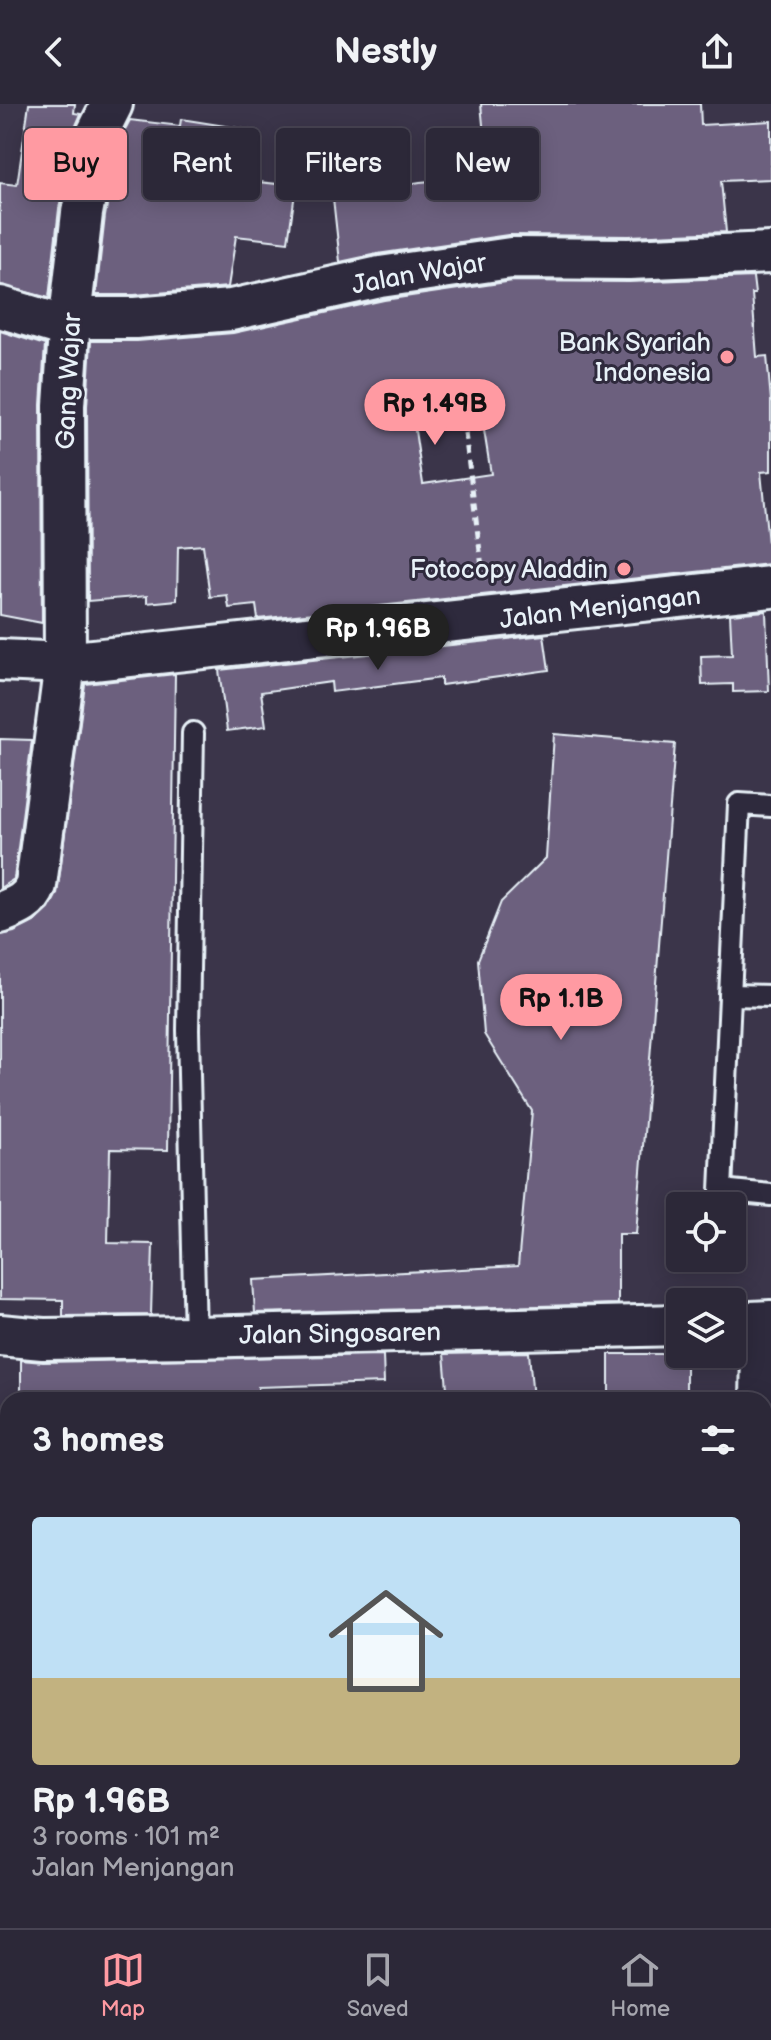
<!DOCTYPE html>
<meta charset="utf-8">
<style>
body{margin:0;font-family:"Balsamiq Sans",sans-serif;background:#383443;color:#f1f3f6;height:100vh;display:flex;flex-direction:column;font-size:30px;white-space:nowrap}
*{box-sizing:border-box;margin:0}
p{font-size:26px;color:#a6a6ae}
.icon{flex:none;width:44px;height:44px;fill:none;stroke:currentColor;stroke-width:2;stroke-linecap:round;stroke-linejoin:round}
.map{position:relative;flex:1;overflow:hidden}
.panel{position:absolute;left:0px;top:1288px;width:772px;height:536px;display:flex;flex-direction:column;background:#2c2838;border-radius:24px 24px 0 0;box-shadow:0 4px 20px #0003,0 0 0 2px #484453}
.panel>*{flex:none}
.hud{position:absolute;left:24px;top:24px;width:724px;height:72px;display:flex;gap:16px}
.fabs{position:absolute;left:666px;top:1088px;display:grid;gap:16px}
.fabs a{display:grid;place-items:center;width:80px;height:80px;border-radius:8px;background:#2c2838;box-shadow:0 4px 20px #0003,0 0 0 2px #484453;font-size:40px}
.price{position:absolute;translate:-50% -68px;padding:0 18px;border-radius:28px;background:#ff9aa2;color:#111;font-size:26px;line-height:52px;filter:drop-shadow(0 2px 4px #0008)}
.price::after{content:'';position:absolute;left:50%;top:48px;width:24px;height:18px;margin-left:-12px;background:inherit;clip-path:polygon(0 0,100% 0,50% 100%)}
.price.current{background:#222;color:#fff}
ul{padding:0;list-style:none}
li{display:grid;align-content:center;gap:16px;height:424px;padding:0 32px}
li+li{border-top:2px solid #484453}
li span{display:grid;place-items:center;height:248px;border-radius:8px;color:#555}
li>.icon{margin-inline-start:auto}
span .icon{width:144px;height:144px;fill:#fffc;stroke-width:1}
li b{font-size:34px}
h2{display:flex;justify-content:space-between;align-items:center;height:96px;padding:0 32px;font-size:34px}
.chip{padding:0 28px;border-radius:8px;background:#2c2838;box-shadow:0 4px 20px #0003,0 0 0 2px #484453;font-size:28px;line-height:72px}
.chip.current{background:#ff9aa2;color:#111}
header{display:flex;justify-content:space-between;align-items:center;height:104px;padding:0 32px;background:#2c2838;font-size:36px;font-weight:600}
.dock{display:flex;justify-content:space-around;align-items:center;height:112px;border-top:2px solid #484453;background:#2c2838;font-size:22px;color:#a6a6ae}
.dock a{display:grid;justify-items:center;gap:4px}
.dock .current{color:#ff9aa2}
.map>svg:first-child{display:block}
</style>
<header><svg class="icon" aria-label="back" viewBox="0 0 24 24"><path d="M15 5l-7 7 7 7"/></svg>Nestly<svg class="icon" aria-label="share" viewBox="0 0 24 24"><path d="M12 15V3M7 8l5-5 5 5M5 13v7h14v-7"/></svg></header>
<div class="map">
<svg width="771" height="1824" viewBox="0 0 771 1824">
<rect width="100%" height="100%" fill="#3b354a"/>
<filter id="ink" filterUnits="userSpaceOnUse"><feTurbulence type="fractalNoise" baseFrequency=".0125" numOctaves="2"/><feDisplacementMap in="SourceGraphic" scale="16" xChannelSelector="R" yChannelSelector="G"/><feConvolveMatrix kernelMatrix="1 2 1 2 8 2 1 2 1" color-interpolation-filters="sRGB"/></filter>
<g filter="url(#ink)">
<!-- building -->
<g fill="#6c617e" stroke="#e8f1f8" stroke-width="2" fill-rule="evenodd">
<polygon points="29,0 75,0 74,9 81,10 74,26 59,105 49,194 0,181 0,79 17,81"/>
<polygon points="481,0 700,0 701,21 771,17 771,75 721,77 726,128 629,132 508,131 377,150 340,158 333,94 396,88 396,82 420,78 488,72"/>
<polygon points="181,15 257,27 249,77 296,82 288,138 236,132 228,183 134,191 96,191 105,112 119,37 130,16 180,22"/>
<path d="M753,173L755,190H752L757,253L767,252L771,297V367L761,368L770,460L258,515L256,501L229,504L227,491L210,493L203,441L178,443L177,496L147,499V492L88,497L87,302L91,237H137L233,229L384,196L513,177L629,178ZM478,289L491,370L423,380L411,300Z"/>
<polygon points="0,227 45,241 41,301 42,519 0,511"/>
<polygon points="766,507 769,587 733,588 733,580 702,581 701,552 732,551 730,510"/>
<polygon points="544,531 549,566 441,581 441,574 332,588 331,578 261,588 266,622 227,627 219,566"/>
<polygon points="175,570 168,1046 110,1045 108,1139 153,1140 151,1211 63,1212 63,1196 0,1195 0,831 14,828 36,817 49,805 57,790 85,580"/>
<polygon points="554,630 675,640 636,1130 618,1130 618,1200 255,1209 253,1176 518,1162 532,1007 484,930 478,856 501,798 546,754"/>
<polygon points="0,635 32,636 14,775 0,784"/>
<polygon points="529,1248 533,1296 448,1296 444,1250"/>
<rect x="609" y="1250" width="77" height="46"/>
<polygon points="383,1251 384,1279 258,1283 258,1296 21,1296 21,1256 43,1258"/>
</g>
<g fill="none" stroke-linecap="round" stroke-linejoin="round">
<!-- service casing -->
<g stroke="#e8f1f8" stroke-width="26">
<g id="service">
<polyline points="193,629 188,926 195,1233"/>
<polyline points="771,702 739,700 721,1086 771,1091"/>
<polyline points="730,891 771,892"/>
</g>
</g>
<!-- minor casing -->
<g stroke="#e8f1f8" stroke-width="46">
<g id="minor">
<polyline points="0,203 70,224"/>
<polyline points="70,214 135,214 231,206 380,173 511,154 629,155 771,149"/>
<polyline points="0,556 65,559 771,483"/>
<path d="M0,809C16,803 30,798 36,781L65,559L64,301L70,214L82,109L97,30L112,0"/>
<polyline points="732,1219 771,1217"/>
<polyline points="0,1231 43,1235 195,1233 680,1221"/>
</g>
</g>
<!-- primary casing -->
<g stroke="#e8f1f8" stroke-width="50">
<g id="primary">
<polyline points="763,1296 764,1249 771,1238"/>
<polyline points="764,1611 771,1610"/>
<polyline points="764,1657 771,1656"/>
<polyline points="0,1746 8,1745"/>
<polyline points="757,1824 758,1816"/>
</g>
</g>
<!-- path -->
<g stroke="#e8f1f8" stroke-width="5" stroke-dasharray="8 6" stroke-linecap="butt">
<polyline points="465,329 484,479"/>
<polyline points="764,1529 771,1529"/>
<polyline points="764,1756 771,1757"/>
</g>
<!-- service -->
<use href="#service" stroke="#2f2a3d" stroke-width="20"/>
<!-- minor -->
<use href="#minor" stroke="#2f2a3d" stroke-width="40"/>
<!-- primary -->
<use href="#primary" stroke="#2f2a3d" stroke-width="44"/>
</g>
</g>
<!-- markers -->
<g fill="#ff9aa2" stroke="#2f2a3d" stroke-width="3">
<circle cx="727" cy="253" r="8"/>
<circle cx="624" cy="465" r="8"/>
</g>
<g text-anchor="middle" stroke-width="6" stroke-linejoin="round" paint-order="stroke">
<!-- street labels -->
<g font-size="26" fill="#e8f1f8" stroke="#2f2a3d">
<text transform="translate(419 169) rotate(-10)" y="9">Jalan Wajar</text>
<text transform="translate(68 277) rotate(-87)" y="9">Gang Wajar</text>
<text transform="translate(600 503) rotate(-7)" y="9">Jalan Menjangan</text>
<text transform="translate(340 1229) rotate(-1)" y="9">Jalan Singosaren</text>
</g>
<!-- poi labels -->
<g font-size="26" fill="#e8f1f8" stroke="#2f2a3d" text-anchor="end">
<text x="711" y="247">Bank Syariah<tspan x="711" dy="30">Indonesia</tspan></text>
<text x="608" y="474">Fotocopy Aladdin</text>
</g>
</g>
</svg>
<div class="fabs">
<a><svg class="icon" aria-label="locate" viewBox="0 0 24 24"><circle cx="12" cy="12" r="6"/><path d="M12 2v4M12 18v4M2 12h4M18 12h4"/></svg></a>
<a><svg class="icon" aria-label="layers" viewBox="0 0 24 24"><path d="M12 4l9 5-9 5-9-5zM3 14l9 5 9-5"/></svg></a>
</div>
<b class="price" style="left:435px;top:343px">Rp 1.49B</b>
<b class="price current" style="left:378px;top:568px">Rp 1.96B</b>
<b class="price" style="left:561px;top:938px">Rp 1.1B</b>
<div class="hud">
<a class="chip current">Buy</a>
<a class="chip">Rent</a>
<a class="chip">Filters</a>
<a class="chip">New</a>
</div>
<section class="panel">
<h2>3 homes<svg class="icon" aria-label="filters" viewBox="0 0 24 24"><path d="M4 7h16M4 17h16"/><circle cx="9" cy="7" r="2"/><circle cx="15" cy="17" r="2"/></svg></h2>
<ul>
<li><span style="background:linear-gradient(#bfe0f5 65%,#c2b280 0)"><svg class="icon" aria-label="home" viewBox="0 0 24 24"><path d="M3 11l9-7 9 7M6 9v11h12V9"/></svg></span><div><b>Rp 1.96B</b><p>3 rooms · 101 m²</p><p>Jalan Menjangan</p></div></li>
</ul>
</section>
</div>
<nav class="dock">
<a class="current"><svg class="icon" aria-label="map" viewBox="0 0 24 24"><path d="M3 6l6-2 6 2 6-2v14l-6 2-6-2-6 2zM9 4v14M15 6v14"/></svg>Map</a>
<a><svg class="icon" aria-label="saved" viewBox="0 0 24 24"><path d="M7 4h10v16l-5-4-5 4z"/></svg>Saved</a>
<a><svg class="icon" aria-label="home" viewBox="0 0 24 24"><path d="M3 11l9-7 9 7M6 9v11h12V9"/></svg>Home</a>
</nav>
